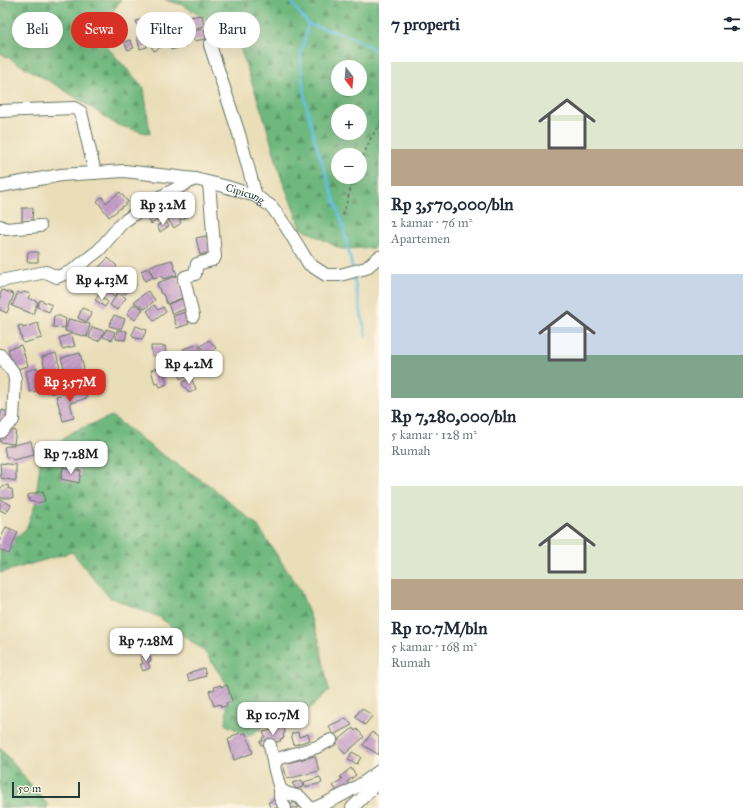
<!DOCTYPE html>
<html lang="id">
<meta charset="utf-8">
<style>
body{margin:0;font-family:"IM FELL Great Primer",serif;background:#f2f2f3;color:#1f2937;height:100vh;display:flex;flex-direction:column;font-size:15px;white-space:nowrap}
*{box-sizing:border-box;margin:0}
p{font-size:13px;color:#747a83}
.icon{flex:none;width:22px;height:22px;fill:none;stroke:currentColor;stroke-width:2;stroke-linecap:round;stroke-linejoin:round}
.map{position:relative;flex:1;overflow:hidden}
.details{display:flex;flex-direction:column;background:#fff;width:376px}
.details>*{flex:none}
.top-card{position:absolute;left:12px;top:12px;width:307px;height:36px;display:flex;gap:8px}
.needle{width:26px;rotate:164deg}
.buttons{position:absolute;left:331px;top:60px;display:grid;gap:8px}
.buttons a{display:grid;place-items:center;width:36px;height:36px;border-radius:50%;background:#fff;box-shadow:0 4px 16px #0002;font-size:20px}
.scale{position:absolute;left:12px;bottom:10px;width:68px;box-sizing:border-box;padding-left:4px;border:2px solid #1f3d34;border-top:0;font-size:11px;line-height:14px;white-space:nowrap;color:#1f3d34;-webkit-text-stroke:3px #fcf5e5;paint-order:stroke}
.price{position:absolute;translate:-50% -34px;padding:0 9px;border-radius:8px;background:#fff;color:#222;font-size:13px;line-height:26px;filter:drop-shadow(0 1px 2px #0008)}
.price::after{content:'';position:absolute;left:50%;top:24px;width:12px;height:9px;margin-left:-6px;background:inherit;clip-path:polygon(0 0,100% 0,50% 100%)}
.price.active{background:#d93025;color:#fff}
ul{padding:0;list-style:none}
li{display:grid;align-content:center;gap:8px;height:212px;padding:0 12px}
li span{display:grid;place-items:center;height:124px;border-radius:0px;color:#555}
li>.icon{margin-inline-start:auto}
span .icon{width:72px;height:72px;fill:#fffc;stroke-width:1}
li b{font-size:17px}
h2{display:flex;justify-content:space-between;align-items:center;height:48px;padding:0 12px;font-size:17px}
.chip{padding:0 14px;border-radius:18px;background:#fff;box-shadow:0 4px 16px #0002;font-size:14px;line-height:36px}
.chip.active{background:#d93025;color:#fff}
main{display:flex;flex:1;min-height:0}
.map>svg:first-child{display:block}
</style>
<main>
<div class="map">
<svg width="379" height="808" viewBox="0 0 379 808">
<defs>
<pattern id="forest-firs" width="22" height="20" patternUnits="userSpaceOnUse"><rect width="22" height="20" fill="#6eb87e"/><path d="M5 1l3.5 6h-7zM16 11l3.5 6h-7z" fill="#5a9768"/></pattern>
<pattern id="building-hatch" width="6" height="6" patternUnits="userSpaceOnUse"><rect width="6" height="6" fill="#c59eca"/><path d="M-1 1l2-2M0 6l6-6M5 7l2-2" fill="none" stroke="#9f82a5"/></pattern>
</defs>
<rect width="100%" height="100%" fill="#fcf5e5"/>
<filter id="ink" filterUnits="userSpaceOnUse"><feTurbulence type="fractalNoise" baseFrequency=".025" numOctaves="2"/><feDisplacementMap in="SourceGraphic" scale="8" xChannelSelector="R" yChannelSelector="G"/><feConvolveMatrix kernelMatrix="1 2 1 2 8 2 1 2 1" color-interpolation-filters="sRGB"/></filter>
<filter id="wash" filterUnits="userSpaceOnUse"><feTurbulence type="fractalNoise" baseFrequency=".012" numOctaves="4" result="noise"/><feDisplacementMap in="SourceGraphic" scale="16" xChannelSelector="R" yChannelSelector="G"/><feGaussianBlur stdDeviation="0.9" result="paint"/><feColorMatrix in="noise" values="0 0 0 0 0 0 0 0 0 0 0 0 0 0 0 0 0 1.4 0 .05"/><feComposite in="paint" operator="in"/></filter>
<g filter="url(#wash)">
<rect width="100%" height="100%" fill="#eadeb9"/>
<!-- forest -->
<g fill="url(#forest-firs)" stroke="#467a59" fill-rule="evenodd">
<polygon points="0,0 121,0 96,35 144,88 150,134 117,125 61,88 0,53"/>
<path d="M165,0H379V243L373,248L341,249L301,228L280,174L265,121L237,39L183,5ZM338,67H360V89H338ZM338,111H360V133H338ZM338,155H360V177H338Z"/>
<polygon points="112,416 154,449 209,485 257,525 300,590 318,637 329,690 299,719 269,722 250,736 226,725 228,686 204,651 159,617 109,597 72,552 0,573 0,550 26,529 35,505 41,456 72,432"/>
<polygon points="0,748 48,805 47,808 0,808"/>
</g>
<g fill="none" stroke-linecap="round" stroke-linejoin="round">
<!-- stream -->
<g stroke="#69c1e6" stroke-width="2.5">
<polyline points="290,0 308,24 301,54 301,70 305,99 315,141 344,229 352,267"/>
<polyline points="308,24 352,37 379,52"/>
<polyline points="353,274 366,336"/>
</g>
</g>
<g id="blocks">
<!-- building -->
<g fill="url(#building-hatch)">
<polygon points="202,15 204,26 190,29 188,17"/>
<polygon points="143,19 145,28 139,30 136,21"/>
<polygon points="163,22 164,31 151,33 150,24"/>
<polygon points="204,29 206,39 194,41 192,31"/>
<polygon points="182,33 186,46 171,50 167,38"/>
<polygon points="144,35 147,47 140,49 137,37"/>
<polygon points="157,36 163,46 154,51 148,41"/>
<polygon points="130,40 134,48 128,50 124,42"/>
<polygon points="120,192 128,202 109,217 97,201 102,197 106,203"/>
<polygon points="182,194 186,201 176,207 172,200"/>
<polygon points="169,205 173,212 160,219 156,212"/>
<polygon points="22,208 33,208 32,221 22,221"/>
<polygon points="186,208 189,216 181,220 178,211"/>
<polygon points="154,213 158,220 151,224 147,216"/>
<polygon points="176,214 181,223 174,228 168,220"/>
<polygon points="165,221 169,226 160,232 157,226"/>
<polygon points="206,236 211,252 200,255 196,238"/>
<polygon points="28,252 38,252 38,262 27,262"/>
<polygon points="108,258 117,266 107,276 98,268"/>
<polygon points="172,260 177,275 163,279 162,276 153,278 150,266"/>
<polygon points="148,268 153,277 145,281 141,271"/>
<polygon points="122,269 128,277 119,284 110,278"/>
<polygon points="177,276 185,297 167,304 163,294 161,294 157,283"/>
<polygon points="131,278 136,285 125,294 121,289 121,285"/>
<polygon points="110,280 121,286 115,297 104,291"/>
<polygon points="2,290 14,294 7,313 0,310 0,295"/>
<polygon points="148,291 155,300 145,309 134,302"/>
<polygon points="18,292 21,294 24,292 30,294 28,298 38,302 33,314 12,306"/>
<polygon points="118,293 126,298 117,310 110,305"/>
<polygon points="99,295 108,302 105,307 95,300"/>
<polygon points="182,299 185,309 172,314 168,304"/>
<polygon points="40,300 52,305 49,312 37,307"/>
<polygon points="134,304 143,309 135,320 127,314"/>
<polygon points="154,305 158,310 163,307 166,312 154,321 147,311"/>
<polygon points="82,308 92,312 87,322 78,318"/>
<polygon points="185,312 189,324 177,328 173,316"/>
<polygon points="114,315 125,319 121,329 109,326"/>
<polygon points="54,316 60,316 66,319 65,328 53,327"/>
<polygon points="69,319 90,324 87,337 65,331"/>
<polygon points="38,323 42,338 23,343 18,326 22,325 23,328"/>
<polygon points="136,326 147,330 142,339 135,338 132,335"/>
<polygon points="92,327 104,331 101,338 98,341 89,338"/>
<polygon points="106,329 115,332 112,340 103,337"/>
<polygon points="117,330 127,331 125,340 116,339"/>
<polygon points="71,334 75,346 62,349 59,338"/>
<polygon points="209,340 216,348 207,355 201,346"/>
<polygon points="199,344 202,354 185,359 183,349"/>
<polygon points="21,345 28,366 14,370 8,349"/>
<polygon points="151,346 165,346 166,356 152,356"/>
<polygon points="56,353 66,390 51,394 42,357"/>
<polygon points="80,353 84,369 66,374 61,358"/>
<polygon points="185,364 189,376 180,379 177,366"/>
<polygon points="162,367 167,384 160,387 158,383 155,384 151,370"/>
<polygon points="38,368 43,390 30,392 26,371"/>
<polygon points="86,375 89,387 77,389 68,386 65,379"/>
<polygon points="191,378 196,389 190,393 182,384 184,381"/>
<polygon points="85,389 87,398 70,403 74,418 63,421 56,396"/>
<polygon points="2,410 11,413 7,423 0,421"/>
<polygon points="11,430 16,431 14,444 0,442 1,434"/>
<polygon points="31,441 34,455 13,460 10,457 6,457 4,447"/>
<polygon points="0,463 16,465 16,481 1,478"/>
<polygon points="63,467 81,471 79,483 61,479"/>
<polygon points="8,485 9,489 12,489 13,498 0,498 0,488"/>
<polygon points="43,491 45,501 38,503 29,501 28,495"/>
<polygon points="0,499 11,505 6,513 0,510"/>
<polygon points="6,527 18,532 9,554 0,550 0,540"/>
<polygon points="149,654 151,661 148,662 150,668 143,671 140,664 143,664 141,657"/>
<polygon points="204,668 206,676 189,681 187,675 191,673 191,672"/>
<polygon points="221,685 221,687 227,685 232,701 226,703 227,706 221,707 220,704 214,706 209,691 215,689 214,687"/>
<polygon points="362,708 372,716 365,725 355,717"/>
<polygon points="346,718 352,725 333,735 329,726"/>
<polygon points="284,727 285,733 283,734 284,738 280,739 281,741 261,745 260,741 263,741 262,738 265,737 263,732"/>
<polygon points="353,728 355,731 357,729 364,737 345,754 336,742"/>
<polygon points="298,732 299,737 308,734 310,740 294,745 291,734"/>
<polygon points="372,732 379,737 379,755 363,745"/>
<polygon points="240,733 241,734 246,733 253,753 234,760 228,739 232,738 232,736"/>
<polygon points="352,752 361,757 357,764 348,760"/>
<polygon points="315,756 319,771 287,779 283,764"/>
<polygon points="351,768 356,775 347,782 350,786 339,794 333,786 342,779 340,777"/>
<polygon points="320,777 322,783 305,787 304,782"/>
<polygon points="302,780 304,787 296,789 292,783"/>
<polygon points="275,799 281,808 271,808 268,803"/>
<polygon points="295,802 299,808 289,808 288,806"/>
</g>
</g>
</g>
<g filter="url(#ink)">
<use href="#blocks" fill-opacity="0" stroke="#667563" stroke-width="1"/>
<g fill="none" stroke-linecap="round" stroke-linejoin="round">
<!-- minor casing -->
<g stroke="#667563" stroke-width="14">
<g id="minor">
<polyline points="210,45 239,134 256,196"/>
<polyline points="0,111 74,108 81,112 95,173"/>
<path id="s1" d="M0,186L61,175L124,171L195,179L224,186L256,196L272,207L287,228L309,264L326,275H340L366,268L379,257"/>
<polyline points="0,226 6,229 40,226"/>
<polyline points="0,281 46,272 57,277 72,271 99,250 122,223 154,200 195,179"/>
<polyline points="193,316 184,279 185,277 195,274 197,264 212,260 215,257 209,183"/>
<polyline points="0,355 13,372 15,379 13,420 0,432"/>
<polyline points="270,745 274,767 280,789 280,797 285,808"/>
<polyline points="274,767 277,759 317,747 331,740"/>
<polyline points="280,789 286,793 300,797 310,808"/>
<path d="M315,808C338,798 360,787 379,771"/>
<polyline points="352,808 379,781"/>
</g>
</g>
<!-- path -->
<g stroke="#667563" stroke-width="1.5" stroke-dasharray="3 3" stroke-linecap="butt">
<polyline points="360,162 372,136 379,126"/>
<polyline points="343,215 354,177"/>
</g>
<!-- minor -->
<use href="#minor" stroke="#fff" stroke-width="12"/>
</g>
</g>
<g text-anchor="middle" stroke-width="3" stroke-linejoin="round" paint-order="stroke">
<!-- street labels -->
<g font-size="11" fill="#1f3d34" stroke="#fcf5e5">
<text dy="4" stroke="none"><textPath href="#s1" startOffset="249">Cipicung</textPath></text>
</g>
</g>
</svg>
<div class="buttons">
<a><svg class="needle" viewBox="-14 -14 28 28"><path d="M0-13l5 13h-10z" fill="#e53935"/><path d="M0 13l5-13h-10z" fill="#747a83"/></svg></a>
<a>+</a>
<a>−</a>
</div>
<div class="scale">50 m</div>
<b class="price" style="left:163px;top:226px">Rp 3.2M</b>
<b class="price" style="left:102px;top:301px">Rp 4.13M</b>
<b class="price" style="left:189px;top:385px">Rp 4.2M</b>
<b class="price active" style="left:70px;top:403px">Rp 3.57M</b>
<b class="price" style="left:71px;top:475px">Rp 7.28M</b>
<b class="price" style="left:146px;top:662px">Rp 7.28M</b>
<b class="price" style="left:273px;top:736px">Rp 10.7M</b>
<div class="top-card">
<a class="chip">Beli</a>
<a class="chip active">Sewa</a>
<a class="chip">Filter</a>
<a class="chip">Baru</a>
</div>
</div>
<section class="details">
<h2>7 properti<svg class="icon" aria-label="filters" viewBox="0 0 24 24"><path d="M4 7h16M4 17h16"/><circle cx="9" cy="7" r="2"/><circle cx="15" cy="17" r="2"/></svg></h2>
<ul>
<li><span style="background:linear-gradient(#dfe7d0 70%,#b9a48a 0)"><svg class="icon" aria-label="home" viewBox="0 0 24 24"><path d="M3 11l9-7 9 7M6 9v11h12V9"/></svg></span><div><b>Rp 3,570,000/bln</b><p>2 kamar · 76 m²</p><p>Apartemen</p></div></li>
<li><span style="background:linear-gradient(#c9d6e8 65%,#7fa58c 0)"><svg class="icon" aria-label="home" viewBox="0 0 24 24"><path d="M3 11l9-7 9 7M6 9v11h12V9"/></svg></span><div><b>Rp 7,280,000/bln</b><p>5 kamar · 128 m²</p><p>Rumah</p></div></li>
<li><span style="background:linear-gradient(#dfe7d0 75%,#b9a48a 0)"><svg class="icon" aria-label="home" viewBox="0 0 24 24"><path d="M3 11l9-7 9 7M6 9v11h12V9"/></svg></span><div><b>Rp 10.7M/bln</b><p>5 kamar · 168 m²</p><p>Rumah</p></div></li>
</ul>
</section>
</main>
